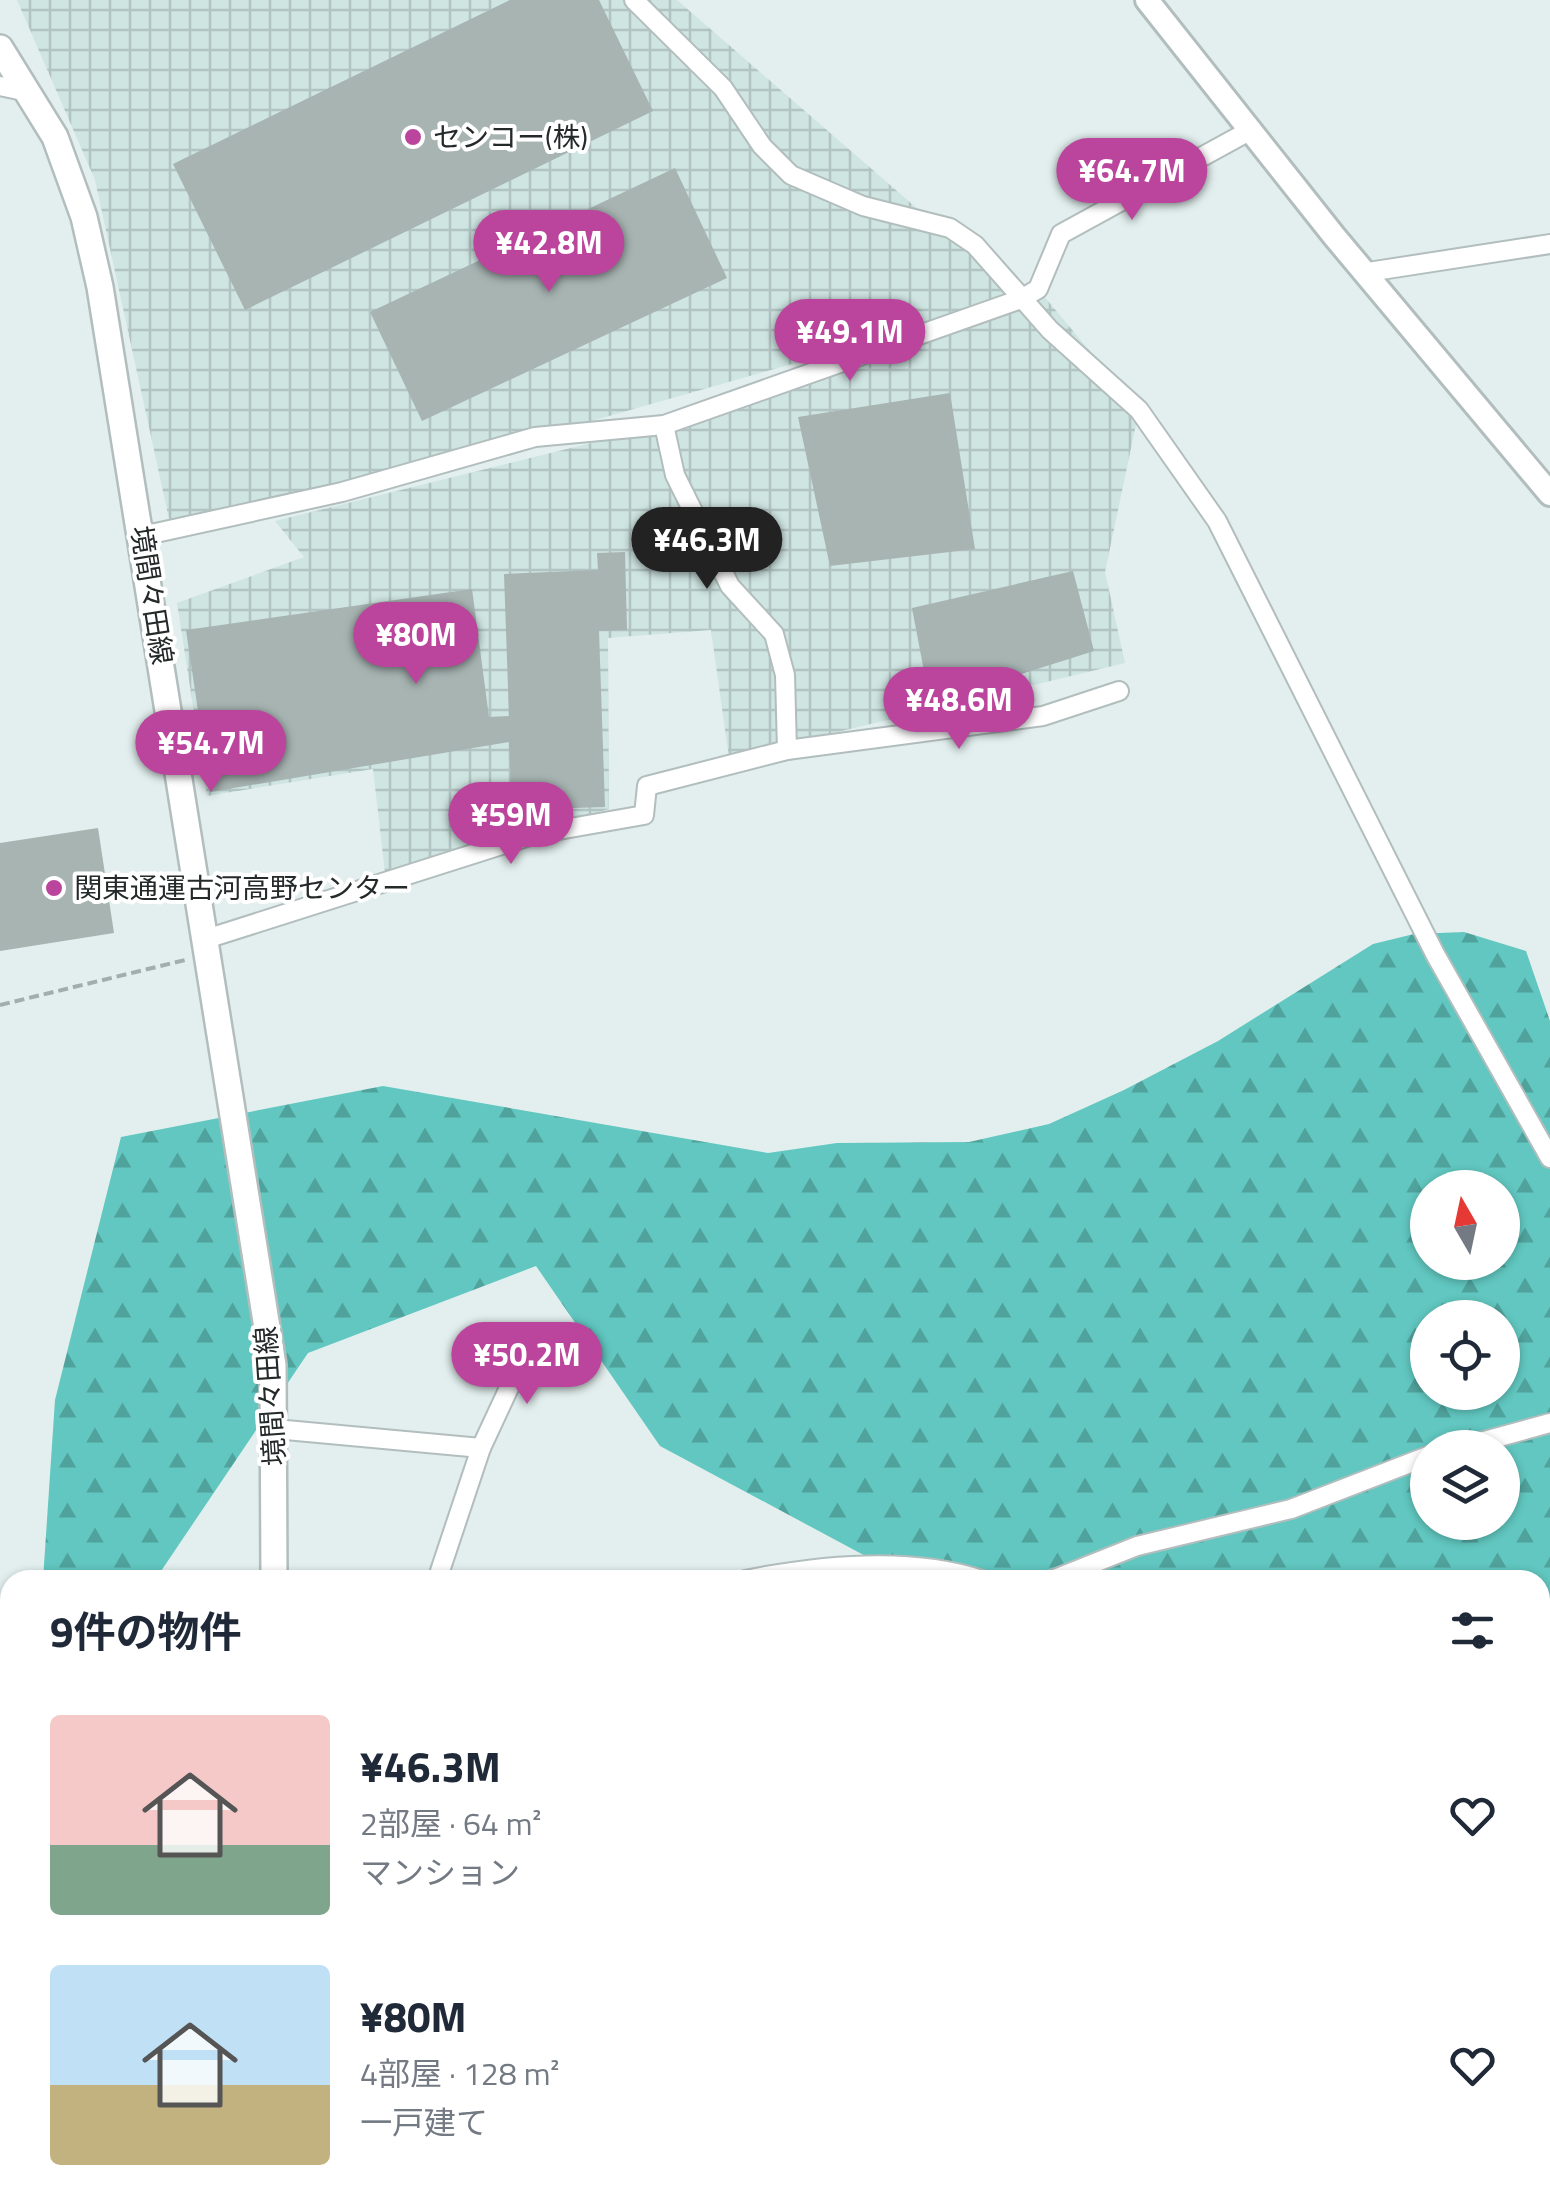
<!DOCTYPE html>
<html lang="ja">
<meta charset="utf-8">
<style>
body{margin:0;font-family:"Titillium Web","Noto Sans JP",sans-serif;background:#f6f6f7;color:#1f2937;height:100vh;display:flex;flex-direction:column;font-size:38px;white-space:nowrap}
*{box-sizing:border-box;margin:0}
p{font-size:32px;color:#747a83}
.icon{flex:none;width:55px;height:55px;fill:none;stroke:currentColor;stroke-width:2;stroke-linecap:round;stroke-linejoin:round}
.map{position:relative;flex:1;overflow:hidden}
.details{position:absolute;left:0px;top:1570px;width:1550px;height:642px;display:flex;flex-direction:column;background:#fff;border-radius:30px 30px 0 0;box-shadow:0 2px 8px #0004}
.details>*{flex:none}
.needle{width:65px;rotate:351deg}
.controls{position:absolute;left:1410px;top:1170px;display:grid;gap:20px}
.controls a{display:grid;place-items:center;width:110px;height:110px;border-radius:50%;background:#fff;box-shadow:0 2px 8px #0004;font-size:50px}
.price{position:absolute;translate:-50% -85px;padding:0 22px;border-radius:35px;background:#bb459c;color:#fff;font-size:32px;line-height:65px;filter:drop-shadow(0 2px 5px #0008)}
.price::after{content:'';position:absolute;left:50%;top:60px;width:30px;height:22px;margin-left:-15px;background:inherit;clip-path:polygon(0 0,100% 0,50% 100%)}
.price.current{background:#222;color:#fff}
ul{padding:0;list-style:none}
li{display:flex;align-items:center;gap:30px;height:250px;padding:0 50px}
li span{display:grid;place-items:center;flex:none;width:280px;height:200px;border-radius:10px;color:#555}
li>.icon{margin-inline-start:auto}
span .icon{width:120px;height:120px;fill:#fffc;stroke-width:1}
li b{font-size:42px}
h2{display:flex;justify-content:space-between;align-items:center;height:120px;padding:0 50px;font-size:42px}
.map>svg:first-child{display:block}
</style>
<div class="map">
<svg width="1550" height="2212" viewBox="0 0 1550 2212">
<defs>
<pattern id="industrial-grid" width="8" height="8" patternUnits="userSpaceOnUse" patternTransform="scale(2.5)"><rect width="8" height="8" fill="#cfe5e2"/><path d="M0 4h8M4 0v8" fill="none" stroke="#b2c4c2"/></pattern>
<pattern id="forest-firs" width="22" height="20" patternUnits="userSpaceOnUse" patternTransform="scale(2.5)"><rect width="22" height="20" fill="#61c7c0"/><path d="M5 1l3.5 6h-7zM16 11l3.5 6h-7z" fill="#50a29c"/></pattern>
</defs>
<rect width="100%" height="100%" fill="#e2efee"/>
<!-- industrial -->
<polygon fill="url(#industrial-grid)" points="17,0 677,0 1018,296 1038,289 1139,410 1105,572 1125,663 729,758 711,630 608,638 609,809 385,873 373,769 207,796 177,603 304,557 275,521 664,425 961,316 342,492 171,528 95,180"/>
<!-- forest -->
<path fill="url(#forest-firs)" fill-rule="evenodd" d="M1464,932L1526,951L1550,1021V1608L1540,1613V1580H898L886,1567L660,1446L536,1266L308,1353L155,1580H43L55,1400L121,1137L383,1086L768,1153L837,1143L969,1142L1049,1124L1124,1090L1218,1041L1373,944L1414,934ZM1428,1188H1502V1262H1428ZM1428,1318H1502V1392H1428ZM1428,1448H1502V1522H1428Z"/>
<!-- building -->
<g fill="#a7b4b2">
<polygon points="510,0 599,0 653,111 245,310 173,164"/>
<polygon points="675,168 727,278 422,421 370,312"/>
<polygon points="950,393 975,549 830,566 798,417"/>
<polygon points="625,552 627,630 599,631 605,807 512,810 509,742 210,792 186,630 472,589 489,717 509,716 504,574 598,570 597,553"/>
<polygon points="1073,571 1094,651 930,703 912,608"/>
<polygon points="98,828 114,933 0,951 0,843"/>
</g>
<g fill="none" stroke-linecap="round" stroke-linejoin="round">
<!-- minor casing -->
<g stroke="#b2bebd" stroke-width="22">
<g id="minor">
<polyline points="634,0 723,88 762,146 791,175 863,206 950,228 975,245 1050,330 1139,410 1217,521 1435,954 1550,1158"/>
<polyline points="0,86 28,92"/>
<polyline points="1368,272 1550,244"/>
<polyline points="664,425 675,475 730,586 774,634 785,675 787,750"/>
<polyline points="142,536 342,492 535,437 664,425 1021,299 1038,289 1061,234 1249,131"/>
<polyline points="206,939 536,834 644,815 647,786 787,750 1043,716 1119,691"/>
<polyline points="275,1429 481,1448 437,1580"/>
<polyline points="481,1448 529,1345"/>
<polyline points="1459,1448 1550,1423"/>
<path d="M745,1580C820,1565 910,1556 982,1580"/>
<polyline points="1052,1580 1137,1546 1291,1509 1428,1456"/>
<polyline points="0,1716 10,1715"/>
<polyline points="1540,1784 1550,1781"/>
<polyline points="1540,2142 1550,2139"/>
<polyline points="0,2150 10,2152"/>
<polyline points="268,2202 312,2212"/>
<polyline points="1269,2212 1315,2202"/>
</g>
</g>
<!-- tertiary casing -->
<g stroke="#b2bebd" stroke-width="28">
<polyline id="tertiary" points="1147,0 1334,236 1550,494"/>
</g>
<!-- secondary casing -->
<g stroke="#b2bebd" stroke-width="30">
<g id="secondary">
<polyline points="0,48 55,137 84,217 100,287 273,1365 274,1580"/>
<polyline points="342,2212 342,2202"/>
</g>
</g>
<!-- path -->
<g stroke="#a3adad" stroke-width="4" stroke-dasharray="10 5" stroke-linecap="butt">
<polyline points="0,1005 185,960"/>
<polyline points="1382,2202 1384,2212"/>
<polyline points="600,2212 601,2202"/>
<polyline points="809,2212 813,2202"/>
</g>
<!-- minor -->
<use href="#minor" stroke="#fff" stroke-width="18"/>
<!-- tertiary -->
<use href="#tertiary" stroke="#fff" stroke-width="22"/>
<!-- secondary -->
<use href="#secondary" stroke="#fff" stroke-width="25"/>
</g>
<!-- markers -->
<g fill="#bb459c" stroke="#fff" stroke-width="4">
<circle cx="413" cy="137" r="10"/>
<circle cx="54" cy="888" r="10"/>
</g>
<g text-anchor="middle" stroke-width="8" stroke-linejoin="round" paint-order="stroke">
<!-- poi labels -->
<g font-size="28" fill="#242929" stroke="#fff" text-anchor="start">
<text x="433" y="147">センコー(株)</text>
<text x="74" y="898">関東通運古河高野センター</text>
</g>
<!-- street labels -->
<g font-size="28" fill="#242929" stroke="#fff">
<text transform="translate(152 595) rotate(81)" y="10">境間々田線</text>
<text transform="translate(270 1396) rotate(-94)" y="10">境間々田線</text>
</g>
</g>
</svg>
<div class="controls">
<a><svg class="needle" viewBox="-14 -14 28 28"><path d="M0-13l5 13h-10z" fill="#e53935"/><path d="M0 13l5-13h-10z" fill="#747a83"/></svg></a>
<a><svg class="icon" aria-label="locate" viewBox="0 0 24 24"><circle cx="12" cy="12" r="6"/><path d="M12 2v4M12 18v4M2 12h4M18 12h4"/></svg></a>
<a><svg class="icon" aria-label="layers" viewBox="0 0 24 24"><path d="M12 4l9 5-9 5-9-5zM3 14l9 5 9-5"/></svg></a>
</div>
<b class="price" style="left:1132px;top:223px">¥64.7M</b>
<b class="price" style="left:549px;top:295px">¥42.8M</b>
<b class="price" style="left:850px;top:384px">¥49.1M</b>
<b class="price current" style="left:707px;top:592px">¥46.3M</b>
<b class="price" style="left:416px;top:687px">¥80M</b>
<b class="price" style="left:959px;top:752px">¥48.6M</b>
<b class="price" style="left:211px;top:795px">¥54.7M</b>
<b class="price" style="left:511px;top:867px">¥59M</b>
<b class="price" style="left:527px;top:1407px">¥50.2M</b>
<section class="details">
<h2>9件の物件<svg class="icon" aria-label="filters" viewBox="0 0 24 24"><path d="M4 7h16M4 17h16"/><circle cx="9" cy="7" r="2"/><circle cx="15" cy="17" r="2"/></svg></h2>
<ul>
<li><span style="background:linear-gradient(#f6c9c9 65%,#7fa58c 0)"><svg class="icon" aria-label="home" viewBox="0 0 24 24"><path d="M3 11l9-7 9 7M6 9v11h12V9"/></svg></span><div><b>¥46.3M</b><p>2部屋 · 64 m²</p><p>マンション</p></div><svg class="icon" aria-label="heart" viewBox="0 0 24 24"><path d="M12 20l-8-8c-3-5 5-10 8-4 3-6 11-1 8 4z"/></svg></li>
<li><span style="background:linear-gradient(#bfe0f5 60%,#c2b280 0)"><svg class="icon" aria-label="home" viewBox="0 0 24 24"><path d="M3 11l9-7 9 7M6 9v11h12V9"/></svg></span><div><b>¥80M</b><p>4部屋 · 128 m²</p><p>一戸建て</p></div><svg class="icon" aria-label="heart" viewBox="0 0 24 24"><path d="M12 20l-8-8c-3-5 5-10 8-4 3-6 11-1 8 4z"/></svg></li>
</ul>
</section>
</div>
